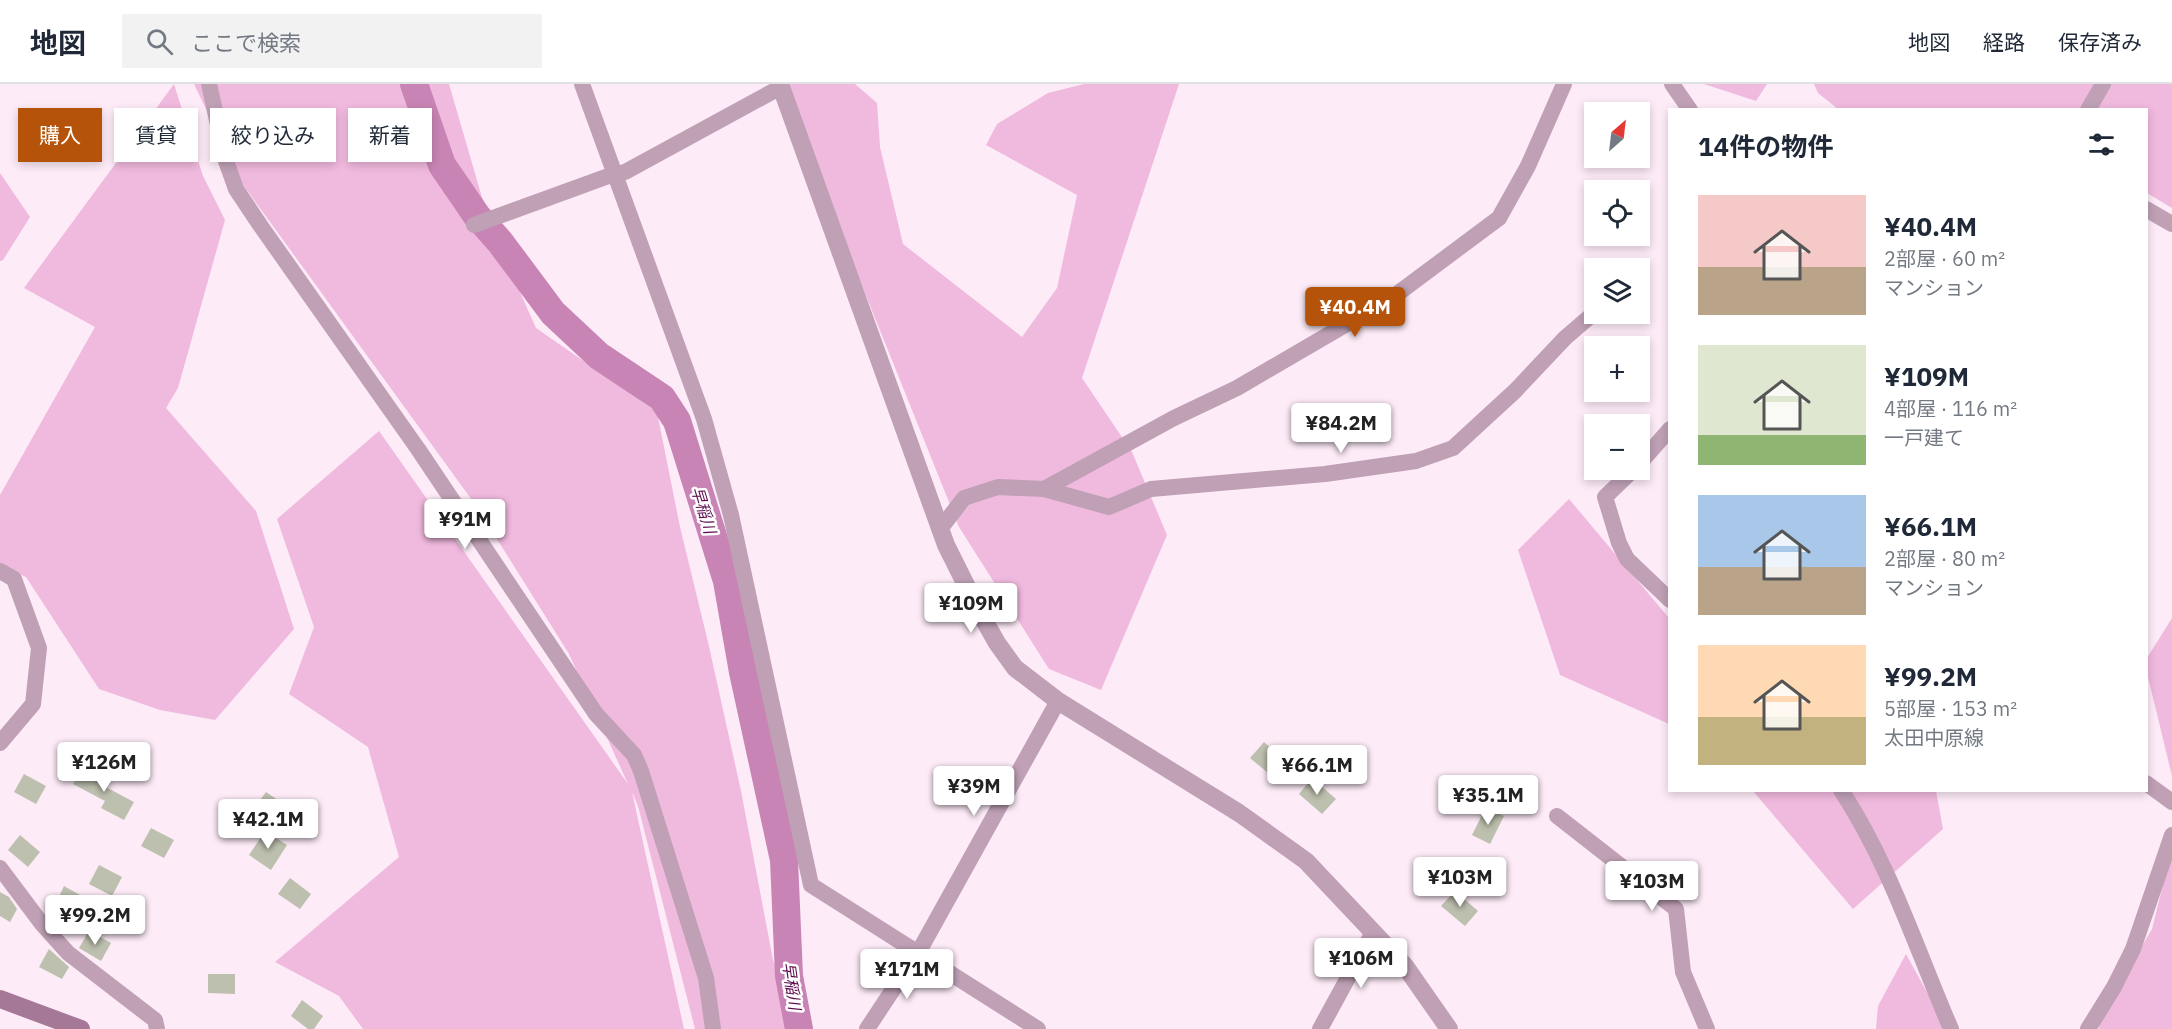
<!DOCTYPE html>
<html lang="ja">
<meta charset="utf-8">
<style>
body{margin:0;font-family:"IBM Plex Sans","Noto Sans JP",sans-serif;background:#f2f2f3;color:#1f2937;height:100vh;display:flex;flex-direction:column;font-size:22px;white-space:nowrap}
*{box-sizing:border-box;margin:0}
p{font-size:20px;color:#747a83}
.icon{flex:none;width:33px;height:33px;fill:none;stroke:currentColor;stroke-width:2;stroke-linecap:round;stroke-linejoin:round}
.map{position:relative;flex:1;overflow:hidden}
.sheet{position:absolute;left:1668px;top:24px;width:480px;height:684px;display:flex;flex-direction:column;background:#fff;border-radius:0px;box-shadow:0 3px 9px #0003}
.sheet>*{flex:none}
.hud{position:absolute;left:18px;top:24px;width:570px;height:54px;display:flex;gap:12px}
.needle{width:39px;rotate:28deg}
.tools{position:absolute;left:1584px;top:18px;display:grid;gap:12px}
.tools a{display:grid;place-items:center;width:66px;height:66px;border-radius:0px;background:#fff;box-shadow:0 3px 9px #0003;font-size:30px}
.price{position:absolute;translate:-50% -51px;padding:0 14px;border-radius:6px;background:#fff;color:#222;font-size:20px;line-height:39px;filter:drop-shadow(0 2px 3px #0008)}
.price::after{content:'';position:absolute;left:50%;top:36px;width:18px;height:14px;margin-left:-9px;background:inherit;clip-path:polygon(0 0,100% 0,50% 100%)}
.price.selected{background:#b45309;color:#fff}
ul{padding:0;list-style:none}
li{display:flex;align-items:center;gap:18px;height:150px;padding:0 30px}
li span{display:grid;place-items:center;flex:none;width:168px;height:120px;border-radius:0px;color:#555}
li>.icon{margin-inline-start:auto}
span .icon{width:72px;height:72px;fill:#fffc;stroke-width:1}
li b{font-size:26px}
h2{display:flex;justify-content:space-between;align-items:center;height:72px;padding:0 30px;font-size:26px}
.chip{padding:0 21px;border-radius:0px;background:#fff;box-shadow:0 3px 9px #0003;font-size:21px;line-height:54px}
.chip.selected{background:#b45309;color:#fff}
header{display:flex;align-items:center;gap:36px;box-sizing:border-box;height:84px;padding:0 30px;background:#fff;border-bottom:2px solid #e0e1e3}
header strong{font-size:28px}
nav{display:flex;gap:33px;margin-inline-start:auto;font-size:21px}
.search{width:420px;height:54px;background:#f2f2f3;display:flex;align-items:center;gap:15px;box-sizing:border-box;padding:0 21px;border-radius:0px;color:#747a83;font-size:22px}
.map>svg:first-child{display:block}
</style>
<header>
<strong>地図</strong>
<div class="search"><svg class="icon" aria-label="search" viewBox="0 0 24 24"><circle cx="10" cy="10" r="6"/><path d="M15 15l6 6"/></svg>ここで検索</div>
<nav><a>地図</a><a>経路</a><a>保存済み</a></nav>
</header>
<div class="map">
<svg width="2172" height="945" viewBox="0 0 2172 945">
<rect width="100%" height="100%" fill="#fdebf7"/>
<!-- green -->
<g fill="#f0b9de">
<polygon points="174,0 203,92 225,136 178,304 166,324 256,427 294,545 215,636 160,626 99,605 26,493 0,482 0,411 95,243 24,204"/>
<polygon points="194,0 449,0 490,141 536,244 657,328 680,443 708,558 741,707 773,876 798,945 695,945 638,722 632,708 684,945 363,945 339,912 275,878 399,773 368,663 289,610 314,543 277,435 379,347 628,700 569,570 477,423 241,98"/>
<polygon points="781,0 855,0 877,19 880,63 903,160 1022,253 1057,204 1077,111 986,61 997,40 1048,9 1084,0 1179,0 1082,294 1132,368 1167,451 1101,606 1049,585 959,443"/>
<polygon points="1704,0 1767,0 1756,17"/>
<polygon points="1814,0 2172,0 2172,124 2147,109 2146,26 1838,25 1818,9"/>
<polygon points="0,89 30,133 3,176 0,177"/>
<polygon points="1569,415 1669,534 1669,640 1560,591 1518,466"/>
<polygon points="2172,534 2172,692 2147,589 2147,574"/>
<polygon points="1753,707 1936,707 1943,745 1853,825"/>
<polygon points="2172,765 2172,945 2099,945 2098,937 2152,845"/>
<polygon points="1906,870 1947,945 1876,945 1878,922"/>
</g>
<g fill="none" stroke-linecap="round" stroke-linejoin="round">
<!-- river -->
<polyline stroke="#c884b4" stroke-width="28" points="414,0 442,81 477,132 500,158 553,229 599,272 662,314 677,337 727,497 743,588 784,776 789,892 799,945"/>
</g>
<!-- building -->
<g fill="#bdc0ae">
<polygon points="1264,658 1287,679 1274,694 1250,674"/>
<polygon points="83,682 106,694 102,701 134,718 124,736 101,724 105,717 73,700"/>
<polygon points="24,690 46,702 36,720 14,708"/>
<polygon points="1312,694 1336,715 1322,730 1299,710"/>
<polygon points="266,708 288,723 276,739 255,723"/>
<polygon points="1486,723 1504,732 1490,760 1472,751"/>
<polygon points="151,744 174,756 164,774 141,762"/>
<polygon points="265,747 287,761 271,786 249,771"/>
<polygon points="20,751 40,768 28,783 8,766"/>
<polygon points="99,781 122,793 112,812 89,800"/>
<polygon points="290,794 311,810 300,825 278,810"/>
<polygon points="64,802 87,815 77,833 55,821"/>
<polygon points="1455,807 1478,827 1465,842 1441,822"/>
<polygon points="0,808 9,813 17,825 10,838 0,832"/>
<polygon points="89,847 111,859 101,877 79,864"/>
<polygon points="49,865 69,883 62,895 39,883"/>
<polygon points="208,890 235,890 235,910 208,909"/>
<polygon points="302,916 323,932 314,945 308,945 291,932"/>
</g>
<g fill="none" stroke-linecap="round" stroke-linejoin="round">
<!-- minor -->
<g stroke="#bfa0b5" stroke-width="16">
<polyline points="209,0 226,77 236,105 260,141 418,365 596,630 634,671 641,687 706,894 713,945"/>
<polyline points="582,0 704,335 731,431 811,801 1038,945"/>
<polyline points="1672,0 1690,26"/>
<polyline points="2088,26 2103,0"/>
<polyline points="2146,125 2172,140"/>
<polyline points="474,141 614,90 625,88 781,3"/>
<polyline points="1640,379 1670,345"/>
<polyline points="1633,386 1605,413 1619,459 1627,475 1670,516"/>
<polyline points="1044,405 1174,334 1237,304 1393,213 1499,134 1528,82 1564,0"/>
<polyline points="941,444 964,414 998,403 1044,405 1109,423 1151,405 1325,390 1416,377 1453,364 1515,307 1565,254 1594,229"/>
<polyline points="0,487 14,495 39,564 33,620 0,659"/>
<polyline points="2146,699 2172,718"/>
<path d="M1841,706C1890,781 1916,864 1951,945"/>
<polyline points="1557,732 1676,825 1683,888 1707,945"/>
<polyline points="0,784 42,840 68,869 155,936 157,945"/>
<polyline points="867,945 923,860 1058,617"/>
<polyline points="1320,945 1373,848"/>
<polyline points="2088,945 2114,903 2133,865 2172,751"/>
</g>
<!-- tertiary -->
<polyline stroke="#bfa0b5" stroke-width="18" points="780,0 946,461 980,529 997,559 1015,584 1058,617 1239,729 1306,777 1405,882 1449,945"/>
<!-- secondary -->
<polyline stroke="#a57898" stroke-width="18" points="0,915 81,945"/>
</g>
<g text-anchor="middle" stroke-width="5" stroke-linejoin="round" paint-order="stroke">
<!-- water labels -->
<g font-size="16" font-style="italic" fill="#5d094d" stroke="#fefefe">
<text transform="translate(704 426) rotate(73)" y="6">早稲川</text>
<text transform="translate(792 902) rotate(82)" y="6">早稲川</text>
</g>
</g>
</svg>
<div class="tools">
<a><svg class="needle" viewBox="-14 -14 28 28"><path d="M0-13l5 13h-10z" fill="#e53935"/><path d="M0 13l5-13h-10z" fill="#747a83"/></svg></a>
<a><svg class="icon" aria-label="locate" viewBox="0 0 24 24"><circle cx="12" cy="12" r="6"/><path d="M12 2v4M12 18v4M2 12h4M18 12h4"/></svg></a>
<a><svg class="icon" aria-label="layers" viewBox="0 0 24 24"><path d="M12 4l9 5-9 5-9-5zM3 14l9 5 9-5"/></svg></a>
<a>+</a>
<a>−</a>
</div>
<b class="price selected" style="left:1355px;top:254px">¥40.4M</b>
<b class="price" style="left:1341px;top:370px">¥84.2M</b>
<b class="price" style="left:465px;top:466px">¥91M</b>
<b class="price" style="left:971px;top:550px">¥109M</b>
<b class="price" style="left:104px;top:709px">¥126M</b>
<b class="price" style="left:1317px;top:712px">¥66.1M</b>
<b class="price" style="left:974px;top:733px">¥39M</b>
<b class="price" style="left:1488px;top:742px">¥35.1M</b>
<b class="price" style="left:268px;top:766px">¥42.1M</b>
<b class="price" style="left:1460px;top:824px">¥103M</b>
<b class="price" style="left:1652px;top:828px">¥103M</b>
<b class="price" style="left:95px;top:862px">¥99.2M</b>
<b class="price" style="left:1361px;top:905px">¥106M</b>
<b class="price" style="left:907px;top:916px">¥171M</b>
<div class="hud">
<a class="chip selected">購入</a>
<a class="chip">賃貸</a>
<a class="chip">絞り込み</a>
<a class="chip">新着</a>
</div>
<section class="sheet">
<h2>14件の物件<svg class="icon" aria-label="filters" viewBox="0 0 24 24"><path d="M4 7h16M4 17h16"/><circle cx="9" cy="7" r="2"/><circle cx="15" cy="17" r="2"/></svg></h2>
<ul>
<li><span style="background:linear-gradient(#f6c9c9 60%,#b9a48a 0)"><svg class="icon" aria-label="home" viewBox="0 0 24 24"><path d="M3 11l9-7 9 7M6 9v11h12V9"/></svg></span><div><b>¥40.4M</b><p>2部屋 · 60 m²</p><p>マンション</p></div></li>
<li><span style="background:linear-gradient(#dfe7d0 75%,#8fb573 0)"><svg class="icon" aria-label="home" viewBox="0 0 24 24"><path d="M3 11l9-7 9 7M6 9v11h12V9"/></svg></span><div><b>¥109M</b><p>4部屋 · 116 m²</p><p>一戸建て</p></div></li>
<li><span style="background:linear-gradient(#a9c7e8 60%,#b9a48a 0)"><svg class="icon" aria-label="home" viewBox="0 0 24 24"><path d="M3 11l9-7 9 7M6 9v11h12V9"/></svg></span><div><b>¥66.1M</b><p>2部屋 · 80 m²</p><p>マンション</p></div></li>
<li><span style="background:linear-gradient(#ffd9b3 60%,#c2b280 0)"><svg class="icon" aria-label="home" viewBox="0 0 24 24"><path d="M3 11l9-7 9 7M6 9v11h12V9"/></svg></span><div><b>¥99.2M</b><p>5部屋 · 153 m²</p><p>太田中原線</p></div></li>
</ul>
</section>
</div>
